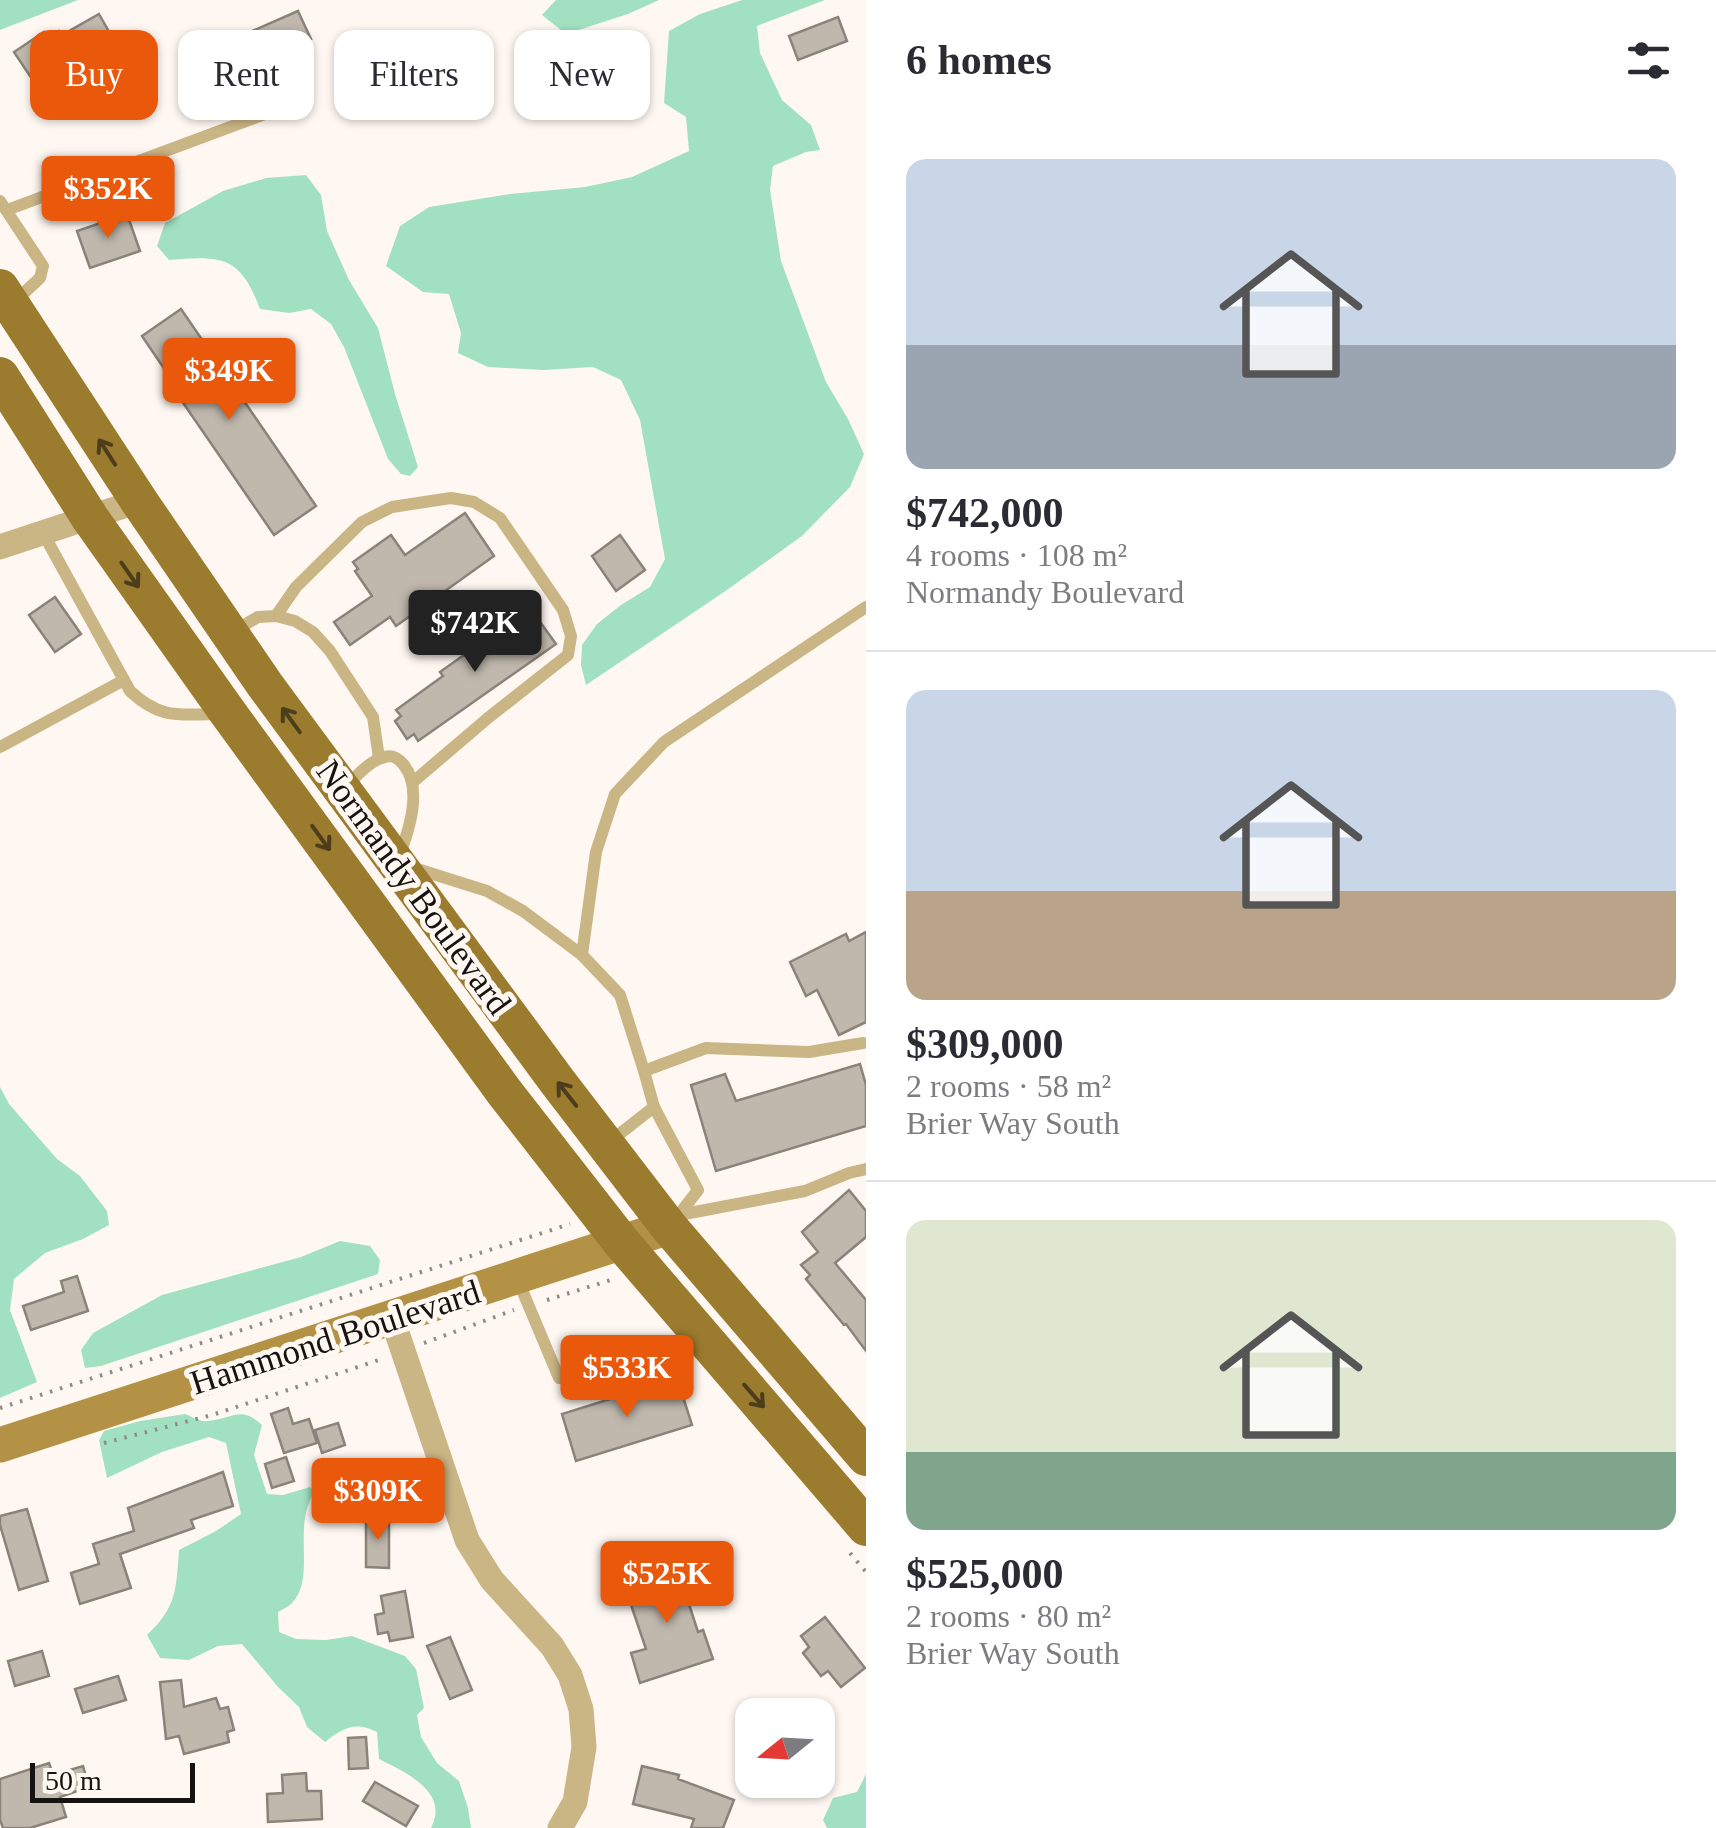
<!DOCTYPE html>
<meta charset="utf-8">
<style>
body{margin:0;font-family:"Times New Roman",serif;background:#f7f7f7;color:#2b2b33;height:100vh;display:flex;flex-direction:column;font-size:38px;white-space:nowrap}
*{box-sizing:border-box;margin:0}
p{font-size:32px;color:#7c7c81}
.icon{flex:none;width:55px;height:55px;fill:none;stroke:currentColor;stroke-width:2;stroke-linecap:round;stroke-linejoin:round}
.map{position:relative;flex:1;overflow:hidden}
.side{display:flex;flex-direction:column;background:#fff;width:850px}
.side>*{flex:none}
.banner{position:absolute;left:30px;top:30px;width:685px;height:90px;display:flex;gap:20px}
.needle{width:65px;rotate:252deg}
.tools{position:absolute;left:735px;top:1698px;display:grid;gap:20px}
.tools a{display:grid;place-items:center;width:100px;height:100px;border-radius:20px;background:#fff;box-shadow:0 2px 8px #0004;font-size:50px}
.scale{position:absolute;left:30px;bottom:25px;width:165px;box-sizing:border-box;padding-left:10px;border:5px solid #171310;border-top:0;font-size:28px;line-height:35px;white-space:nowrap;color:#171310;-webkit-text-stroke:8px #fff8f2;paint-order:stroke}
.price{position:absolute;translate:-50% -85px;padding:0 22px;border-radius:10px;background:#ea580c;color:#fff;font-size:32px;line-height:65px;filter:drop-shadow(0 2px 5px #0008)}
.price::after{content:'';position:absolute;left:50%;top:60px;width:30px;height:22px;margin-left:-15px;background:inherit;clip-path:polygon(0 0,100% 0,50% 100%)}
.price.current{background:#222;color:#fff}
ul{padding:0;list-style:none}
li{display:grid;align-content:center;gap:20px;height:530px;padding:0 40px}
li+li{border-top:2px solid #e1e1e2}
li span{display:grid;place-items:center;height:310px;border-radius:20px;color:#555}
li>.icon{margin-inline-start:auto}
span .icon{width:180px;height:180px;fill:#fffc;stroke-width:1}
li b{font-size:42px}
h2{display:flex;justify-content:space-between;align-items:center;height:120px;padding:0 40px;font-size:42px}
.tag{padding:0 35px;border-radius:20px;background:#fff;box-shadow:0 2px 8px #0004;font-size:35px;line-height:90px}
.tag.current{background:#ea580c;color:#fff}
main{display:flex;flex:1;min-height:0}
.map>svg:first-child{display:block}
</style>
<main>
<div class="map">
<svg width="866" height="1828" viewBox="0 0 866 1828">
<rect width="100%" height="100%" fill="#fff8f2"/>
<!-- green -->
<g fill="#a1e1c1">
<polygon points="0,0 78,0 0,30"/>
<polygon points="556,0 659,0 628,14 566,34 542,15"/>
<polygon points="742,0 825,0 757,26 760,53 782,100 811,125 820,150 806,152 773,166 770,190 781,261 826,382 848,419 864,454 850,487 802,536 727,590 586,685 581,665 582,645 597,624 621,605 650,587 665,559 640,420 621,380 593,367 544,370 488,367 458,353 461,333 449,294 423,292 386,266 400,226 429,207 510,194 585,187 632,177 689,151 686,117 664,103 669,31 700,14"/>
<path d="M306,175L321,195L327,231L349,280L378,328L395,394L418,467L410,476L401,474L388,459L344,347L331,324L311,309L289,313L260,309C240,255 221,256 169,260L157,246L165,223L223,191L266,178Z"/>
<polygon points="0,1087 9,1104 57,1159 80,1176 107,1211 109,1225 83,1239 45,1253 14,1279 10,1310 37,1382 0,1398"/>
<polygon points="340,1241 370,1246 380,1260 378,1274 101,1366 85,1368 81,1350 93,1333 162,1295 301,1257"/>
<path d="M185,1414C193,1417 200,1422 208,1421C234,1419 240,1405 262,1425L254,1455L267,1494L283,1495L310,1487L315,1492C291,1525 317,1577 292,1603C291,1605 280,1611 278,1612L279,1632L296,1639L326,1640L352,1636L405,1656L416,1669L424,1708L417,1715L421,1737L437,1763L459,1781L468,1808L471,1828H431C450,1792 405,1772 379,1759L377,1732C354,1721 344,1728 325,1742L307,1727L299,1707L278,1687L242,1644L218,1646L189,1660L160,1658L147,1635C177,1607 176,1589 179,1550L216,1531L241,1514L226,1443L209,1437L162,1452L107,1478L99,1440L104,1431L140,1421Z"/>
<polygon points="866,1774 866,1828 827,1828 823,1820 833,1798 857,1792"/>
</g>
<!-- building -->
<g fill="#c0b8ad" stroke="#8a8379" stroke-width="2.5">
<polygon points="298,11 311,39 263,60 250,32"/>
<polygon points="99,14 117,46 101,55 92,39 32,79 14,52 44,32 48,38 59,31 62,35"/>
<polygon points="838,17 847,41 798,60 789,36"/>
<polygon points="127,214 140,251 90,268 77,231"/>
<polygon points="181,309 316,506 274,535 175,391 178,389 142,336"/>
<polygon points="465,513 494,556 396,626 390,617 350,645 334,622 372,596 355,571 358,569 353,562 391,535 405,555"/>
<polygon points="620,535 645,570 616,591 592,556"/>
<polygon points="55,597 81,634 55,652 29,615"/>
<polygon points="530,608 556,644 418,741 414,734 407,739 395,721 401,716 396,710 443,676 440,672"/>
<polygon points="866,932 866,1022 839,1035 817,990 806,996 790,962 846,934 849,941"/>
<polygon points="860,1064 866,1085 866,1126 716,1171 691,1085 725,1074 736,1101"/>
<polygon points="849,1190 866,1211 866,1237 835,1263 866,1300 866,1351 846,1324 844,1325 806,1279 810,1275 801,1265 818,1252 802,1232"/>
<polygon points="77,1276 88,1311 31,1330 23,1306 64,1292 61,1281"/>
<polygon points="677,1378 692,1425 576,1461 562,1414"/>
<polygon points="288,1408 293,1424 309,1419 317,1443 284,1453 271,1414"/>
<polygon points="338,1423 345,1445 322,1453 315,1430"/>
<polygon points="286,1457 294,1481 272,1488 265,1464"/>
<polygon points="223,1472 233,1506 191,1520 194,1528 120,1554 131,1588 80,1604 71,1573 99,1564 93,1544 134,1531 128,1508"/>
<polygon points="27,1509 48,1581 19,1590 0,1525 0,1516"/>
<polygon points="366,1518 389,1519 389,1568 366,1567"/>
<polygon points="674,1558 698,1632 703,1630 713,1659 640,1683 631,1653 646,1649 629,1599 652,1592 645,1568"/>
<polygon points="405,1591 413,1637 390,1641 388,1632 378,1634 375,1615 384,1613 381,1596"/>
<polygon points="825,1617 865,1668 841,1687 828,1671 821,1676 803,1653 809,1647 801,1636"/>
<polygon points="450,1637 472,1690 450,1699 427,1646"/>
<polygon points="42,1651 49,1676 15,1686 8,1661"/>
<polygon points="118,1676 126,1700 83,1713 75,1689"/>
<polygon points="181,1680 184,1707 216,1698 220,1709 228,1707 234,1730 227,1732 229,1742 184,1754 179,1736 166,1739 160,1682"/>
<polygon points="366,1737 368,1768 349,1769 348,1738"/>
<polygon points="49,1763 53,1775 83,1766 89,1787 60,1797 66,1817 30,1828 3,1828 0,1820 0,1779"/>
<polygon points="642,1766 679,1775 678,1779 734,1800 723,1828 691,1828 694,1819 633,1804"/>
<polygon points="306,1773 307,1791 321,1791 322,1819 268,1822 267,1794 283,1793 282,1775"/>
<polygon points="375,1782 418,1806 406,1826 363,1801"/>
</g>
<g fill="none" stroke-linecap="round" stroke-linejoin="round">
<!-- path -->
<g stroke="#918b87" stroke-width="4" stroke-dasharray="2.5 8" stroke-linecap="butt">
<polyline points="547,1300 614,1279"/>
<polyline points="424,1343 514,1310"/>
<polyline points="0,1408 570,1224"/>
<polyline points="104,1443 212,1415 382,1359"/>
<polyline points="850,1553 866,1572"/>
</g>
<!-- lane -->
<g stroke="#cab585" stroke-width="12">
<polyline points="0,201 43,266 40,278 13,303"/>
<polyline points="7,210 276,110"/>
<path d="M43,533L130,691C162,721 181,714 221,714"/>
<polyline points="276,616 296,587 362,522 392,507 451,498 474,502 500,518 563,610 571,636 568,655 488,718 413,782"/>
<polyline points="234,631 258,617 276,616 295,621 313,632 330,651 373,717 379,758"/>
<polyline points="0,747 124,680"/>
<path d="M344,788C355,778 368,762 382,758C391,754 397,757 403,764C423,787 409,831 399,856"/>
<polyline points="414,868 487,891 523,911 582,955 620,995 644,1071"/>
<polyline points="582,955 596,852 615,794 664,742 866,607"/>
<polyline points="654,1107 698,1190 678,1216"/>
<polyline points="608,1143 654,1107 644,1071 706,1048 809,1052 863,1043"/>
<polyline points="679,1215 805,1191 849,1173 866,1169"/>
<polyline points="517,1278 559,1378 693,1336"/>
</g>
<!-- street -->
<g stroke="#cab585" stroke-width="25">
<polyline points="0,547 139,501"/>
<polyline points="392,1318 467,1540 492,1580 552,1646 570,1675 581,1709 584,1747 575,1802 560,1828"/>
</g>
<!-- secondary -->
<polyline stroke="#b39246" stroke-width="35" points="0,1445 669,1227"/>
<!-- primary -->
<g stroke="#9b7b2d" stroke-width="38">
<polyline points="0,288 139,501 265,685 557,1081 669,1227 866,1457"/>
<polyline points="0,376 90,518 226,710 505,1093 622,1243 866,1527"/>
</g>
</g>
<!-- one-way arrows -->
<defs><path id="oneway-shaft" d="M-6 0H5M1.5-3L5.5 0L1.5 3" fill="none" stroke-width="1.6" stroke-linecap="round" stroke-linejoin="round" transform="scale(2.5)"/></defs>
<g stroke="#4c3d1c">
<use href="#oneway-shaft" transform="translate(107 452) rotate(-123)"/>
<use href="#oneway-shaft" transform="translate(130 575) rotate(55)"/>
<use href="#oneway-shaft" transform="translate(291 720) rotate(-126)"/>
<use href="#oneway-shaft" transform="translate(321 838) rotate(54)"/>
<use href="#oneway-shaft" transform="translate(567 1094) rotate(-128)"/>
<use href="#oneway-shaft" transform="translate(754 1396) rotate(49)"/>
</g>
<g text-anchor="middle" stroke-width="10" stroke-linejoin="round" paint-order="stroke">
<!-- street labels -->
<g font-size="35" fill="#171310" stroke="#fff8f2">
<text transform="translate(414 887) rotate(54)" y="12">Normandy Boulevard</text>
<text transform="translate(335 1337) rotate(-18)" y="12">Hammond Boulevard</text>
</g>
</g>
</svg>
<div class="tools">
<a><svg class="needle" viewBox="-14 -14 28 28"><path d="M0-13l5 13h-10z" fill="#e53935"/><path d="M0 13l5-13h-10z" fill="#7c7c81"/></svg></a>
</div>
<div class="scale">50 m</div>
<b class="price" style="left:108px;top:241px">$352K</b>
<b class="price" style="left:229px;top:423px">$349K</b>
<b class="price current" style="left:475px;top:675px">$742K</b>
<b class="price" style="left:627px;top:1420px">$533K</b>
<b class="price" style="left:378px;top:1543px">$309K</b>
<b class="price" style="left:667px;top:1626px">$525K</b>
<div class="banner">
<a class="tag current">Buy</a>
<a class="tag">Rent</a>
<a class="tag">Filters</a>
<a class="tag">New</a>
</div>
</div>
<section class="side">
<h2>6 homes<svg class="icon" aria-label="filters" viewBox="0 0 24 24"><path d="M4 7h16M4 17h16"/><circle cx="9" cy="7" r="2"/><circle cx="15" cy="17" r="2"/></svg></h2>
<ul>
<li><span style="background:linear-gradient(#c9d6e8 60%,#9aa5b1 0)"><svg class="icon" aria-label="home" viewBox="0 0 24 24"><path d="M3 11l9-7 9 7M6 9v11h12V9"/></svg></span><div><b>$742,000</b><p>4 rooms · 108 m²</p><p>Normandy Boulevard</p></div></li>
<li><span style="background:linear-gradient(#c9d6e8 65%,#b9a48a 0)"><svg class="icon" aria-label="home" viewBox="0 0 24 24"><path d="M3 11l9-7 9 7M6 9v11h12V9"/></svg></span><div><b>$309,000</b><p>2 rooms · 58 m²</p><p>Brier Way South</p></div></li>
<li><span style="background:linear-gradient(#dfe7d0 75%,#7fa58c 0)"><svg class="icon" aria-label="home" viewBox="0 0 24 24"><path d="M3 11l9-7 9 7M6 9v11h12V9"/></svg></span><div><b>$525,000</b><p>2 rooms · 80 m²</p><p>Brier Way South</p></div></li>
</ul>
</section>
</main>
